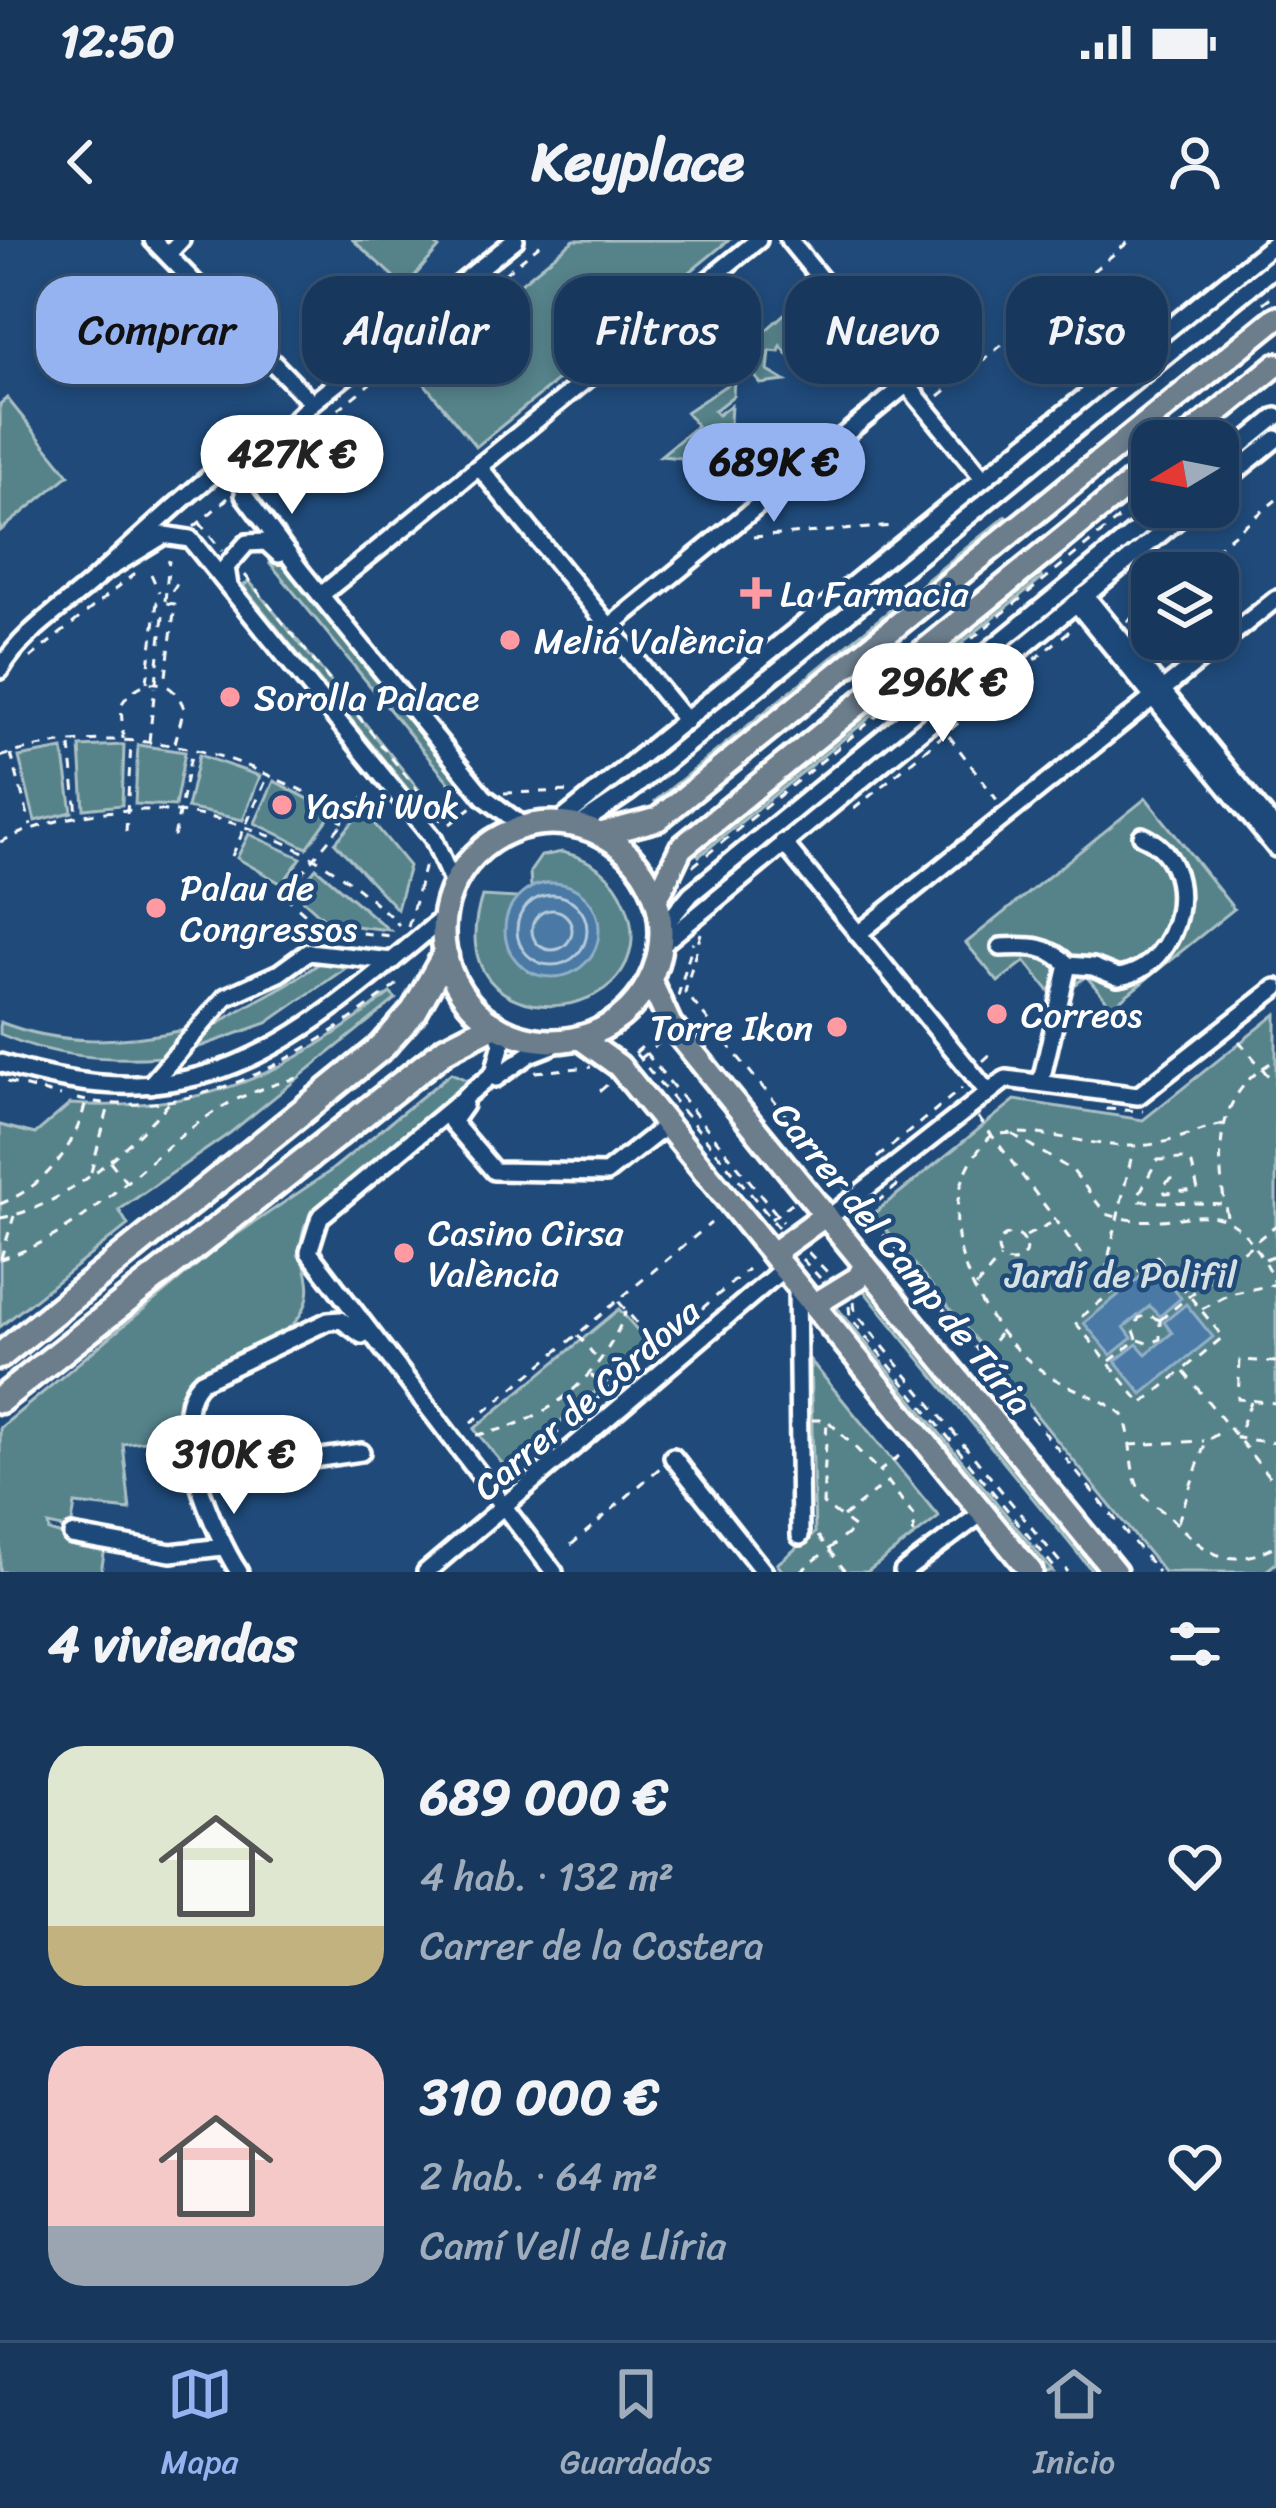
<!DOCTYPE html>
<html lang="es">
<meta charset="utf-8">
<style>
body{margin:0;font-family:Sriracha,sans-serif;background:#244365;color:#f1f3f6;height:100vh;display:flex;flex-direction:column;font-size:45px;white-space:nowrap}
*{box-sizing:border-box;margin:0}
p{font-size:39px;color:#9eacbb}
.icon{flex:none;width:66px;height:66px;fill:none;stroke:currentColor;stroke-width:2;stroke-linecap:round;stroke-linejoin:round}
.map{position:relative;height:1332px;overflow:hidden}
.details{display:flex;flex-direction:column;background:#17385c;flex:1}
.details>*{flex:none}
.hud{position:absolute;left:36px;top:36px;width:1206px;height:108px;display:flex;gap:24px}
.needle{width:78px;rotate:260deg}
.tools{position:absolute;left:1131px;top:180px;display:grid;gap:24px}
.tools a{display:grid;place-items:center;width:108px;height:108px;border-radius:24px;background:#17385c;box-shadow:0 6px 18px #0003,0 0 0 3px #365272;font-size:60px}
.price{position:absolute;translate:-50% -102px;padding:0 27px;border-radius:42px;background:#fff;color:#222;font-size:39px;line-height:78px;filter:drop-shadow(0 3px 6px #0008)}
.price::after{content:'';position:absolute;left:50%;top:72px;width:36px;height:27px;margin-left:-18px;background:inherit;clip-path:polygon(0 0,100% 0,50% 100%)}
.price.selected{background:#95b2f1;color:#111}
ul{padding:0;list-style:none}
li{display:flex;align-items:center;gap:36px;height:300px;padding:0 48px}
li span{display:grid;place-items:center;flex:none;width:336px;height:240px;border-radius:36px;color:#555}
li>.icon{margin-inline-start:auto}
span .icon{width:144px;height:144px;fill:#fffc;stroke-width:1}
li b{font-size:51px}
h2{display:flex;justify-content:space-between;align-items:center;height:144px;padding:0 48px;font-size:51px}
.chip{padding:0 42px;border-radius:36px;background:#17385c;box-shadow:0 6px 18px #0003,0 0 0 3px #365272;font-size:42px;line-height:108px}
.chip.selected{background:#95b2f1;color:#111}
.status{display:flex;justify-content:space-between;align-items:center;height:84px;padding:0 60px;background:#17385c;direction:ltr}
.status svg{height:33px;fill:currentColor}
header{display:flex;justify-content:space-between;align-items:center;height:156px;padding:0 48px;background:#17385c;font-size:54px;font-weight:700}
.dock{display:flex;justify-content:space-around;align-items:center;height:168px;border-top:3px solid #365272;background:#17385c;font-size:33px;color:#9eacbb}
.dock a{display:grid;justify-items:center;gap:6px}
.dock .selected{color:#95b2f1}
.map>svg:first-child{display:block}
</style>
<div class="status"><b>12:50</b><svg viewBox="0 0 49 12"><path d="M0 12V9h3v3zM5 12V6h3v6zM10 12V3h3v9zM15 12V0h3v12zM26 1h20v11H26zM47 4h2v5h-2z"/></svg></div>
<header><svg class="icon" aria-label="back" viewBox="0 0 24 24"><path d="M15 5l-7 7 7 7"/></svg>Keyplace<svg class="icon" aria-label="person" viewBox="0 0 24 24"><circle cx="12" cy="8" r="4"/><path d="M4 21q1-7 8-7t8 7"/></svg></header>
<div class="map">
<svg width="1276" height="1332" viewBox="0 0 1276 1332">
<rect width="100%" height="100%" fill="#1f4a7a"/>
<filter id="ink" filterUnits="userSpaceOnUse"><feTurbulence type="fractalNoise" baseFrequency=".00833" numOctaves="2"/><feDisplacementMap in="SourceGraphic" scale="24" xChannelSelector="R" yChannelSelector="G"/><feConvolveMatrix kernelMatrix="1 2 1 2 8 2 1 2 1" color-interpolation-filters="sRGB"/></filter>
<g filter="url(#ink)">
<!-- green -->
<g fill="#56828a" stroke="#aac0c4" stroke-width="3">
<polygon points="353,0 431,0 439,8 405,47"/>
<polygon points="574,0 729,0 476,207 419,137 450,112 445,105"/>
<polygon points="800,60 824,83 790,117 781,106 779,112 770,111 768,131 785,141 761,144 738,115"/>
<polygon points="734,140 733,156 714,171 718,175 731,165 729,200 705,220 660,216 697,186 686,172"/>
<polygon points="7,158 69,235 0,291 0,164"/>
<polygon points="1007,275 658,564 655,561"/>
<polygon points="277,318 461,545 455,550 270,323"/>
<polygon points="1040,335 1042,338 699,616 697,613"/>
<polygon points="249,341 434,568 427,573 243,346"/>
<polygon points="124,505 122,565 84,569 80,507"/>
<polygon points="138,505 185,512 175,566 135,564"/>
<polygon points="63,509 72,572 35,581 19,517"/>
<polygon points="199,515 260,536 243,580 187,568"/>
<polygon points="274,541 320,565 328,579 307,608 255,583"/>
<polygon points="1146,558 1234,669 1112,767 1086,736 1056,760 1025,721 998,742 966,703"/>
<polygon points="363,570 409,626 397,669 335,603"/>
<polygon points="249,594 301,618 282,644 237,618"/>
<path d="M562,612C591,619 614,635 625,663C676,789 432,813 482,656L518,658C497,683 504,711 528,731L546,643L531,647L530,632L541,616Z"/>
<polygon points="316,628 389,690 329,683 296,653"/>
<path d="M322,721L350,725L267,783L188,811C222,770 279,755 322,721Z"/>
<path d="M390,753L396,759L230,893L119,970L128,985L0,1087V885L35,894L70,864C206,873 286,835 390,753Z"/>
<polygon points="1276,774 1276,1323 1265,1332 1164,1332 873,974 1015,860 1143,880"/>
<path d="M0,782C60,806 122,803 184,790L163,817C106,821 52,817 0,794Z"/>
<path d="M451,833L474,843L305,985C292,1019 322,1040 301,1074C275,1116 204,1112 179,1158L182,1196L123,1204L130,1270L75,1264L71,1290L48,1285L49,1291L105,1308L101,1332H0V1188L221,1005L329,932Z"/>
<polygon points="860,1046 869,1046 1102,1332 1093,1332"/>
<polygon points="835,1065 1053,1332 1045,1332 837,1077"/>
<polygon points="619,1069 650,1105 506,1228 474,1189"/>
<polygon points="810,1120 939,1277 867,1332 783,1332 777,1324 815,1293"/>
</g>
<!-- water -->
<g fill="#4879a4" stroke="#91afc8" stroke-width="3">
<circle cx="552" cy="690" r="47"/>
<polygon points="1155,1025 1181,1058 1160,1076 1150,1066 1124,1087 1132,1098 1111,1115 1084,1083"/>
<polygon points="1186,1064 1213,1097 1142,1154 1115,1121 1137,1104 1146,1114 1172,1093 1164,1082"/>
</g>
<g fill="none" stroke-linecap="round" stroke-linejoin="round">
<!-- shore -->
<g stroke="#b6c9db" stroke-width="3">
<circle cx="552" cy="690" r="35"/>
<circle cx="552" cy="690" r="20"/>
</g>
<!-- minor casing -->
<g stroke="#fff" stroke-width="24">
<g id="minor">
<polyline points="153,0 312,163"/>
<polyline points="515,0 312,163 245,227 244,255 300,330 484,557 523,586"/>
<polyline points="789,0 984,239"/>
<polyline points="168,14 181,0"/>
<polyline points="1218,224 1276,177"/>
<polyline points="480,228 686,481"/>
<polyline points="1218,246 1276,199"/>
<polyline points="102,333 164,295 190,299 433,598 453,644"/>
<polyline points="229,346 226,327 247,303 266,302 279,314"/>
<polyline points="321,355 758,0"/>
<polyline points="1085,355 1276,590"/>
<polyline points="1076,363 1276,608"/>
<polyline points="609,387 907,144"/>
<path d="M0,430C25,388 67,366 102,333C157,282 212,230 275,188"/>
<polyline points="558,583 1276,2"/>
<polyline points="578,586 630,551 1276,26"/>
<polyline points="783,602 987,851"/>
<polyline points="661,690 691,654 1165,267"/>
<polyline points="858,694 1276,359"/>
<polyline points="660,706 1193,267"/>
<path d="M1001,707C1029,706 1048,704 1068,725L1093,727L1118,737C1182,728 1206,623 1142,596"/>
<polyline points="495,786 502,803 494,833 320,977 309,1012 554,1332"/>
<path d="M0,823C204,888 296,801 443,678"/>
<polyline points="496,838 530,814 561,802"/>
<polyline points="1041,841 1068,725"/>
<polyline points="150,845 226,757 279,733 308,712 392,721"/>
<polyline points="464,865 452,882 494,931 606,933 667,885"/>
<polyline points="827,979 1006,839 1138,856 1276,748"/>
<polyline points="797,1045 800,1296"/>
<polyline points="673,1217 764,1332"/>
<polyline points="199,1236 361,1212"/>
<polyline points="72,1295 171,1313 222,1307"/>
<path d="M239,1332C215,1296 162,1175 202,1141L328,1081L341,1080L362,1095"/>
<polyline points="426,1332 784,1028"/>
<polyline points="903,1332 982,1273"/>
</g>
</g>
<!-- major casing -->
<g stroke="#fff" stroke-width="30">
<g id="major">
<polyline points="1183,201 1276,125"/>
<circle cx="552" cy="692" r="109"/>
<polyline points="601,594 658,579 1276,78"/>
<polyline points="656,660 681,608 1152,226"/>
<polyline points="650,740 670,784 1115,1332"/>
<polyline points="580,798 619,826 1031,1332"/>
<polyline points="775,1017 780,1008 824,976"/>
<polyline points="814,1065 858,1038 865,1025"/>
</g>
</g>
<!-- highway casing -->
<g stroke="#fff" stroke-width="33">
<g id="highway">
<polyline points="0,1116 382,807 414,771 445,716"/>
<polyline points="0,1160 446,809 493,785"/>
</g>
</g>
<!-- path -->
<g stroke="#fff" stroke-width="3" stroke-dasharray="9 9" stroke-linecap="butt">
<polyline points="1069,43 1118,105"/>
<polyline points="1263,63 1276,53"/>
<polyline points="939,156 1131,0"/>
<polyline points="282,215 546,0"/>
<polyline points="199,282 222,311"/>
<polyline points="194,287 228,258"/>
<polyline points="753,297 895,286"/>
<polyline points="1165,314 1182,333"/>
<polyline points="1186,333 1276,260"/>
<polyline points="151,334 159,352"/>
<polyline points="245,335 447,587"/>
<polyline points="172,351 182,336"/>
<polyline points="165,361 169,320"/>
<polyline points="1127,382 1152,361"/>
<polyline points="160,403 164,368"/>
<polyline points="30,418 139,330"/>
<polyline points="147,442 157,362 175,364 165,444"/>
<polyline points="156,442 159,414"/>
<polyline points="949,496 997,560"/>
<path d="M123,499L121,465C139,436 171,434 184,468L175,503"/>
<polyline points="149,501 155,447"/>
<polyline points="70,506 77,574"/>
<polyline points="11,514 31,586"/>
<path d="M0,517C87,488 193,497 274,538C288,545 313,553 324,564C332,573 331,577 344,582"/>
<polyline points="504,553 572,551"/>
<polyline points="363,558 284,655 322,689 391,696"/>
<polyline points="854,569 1073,388"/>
<polyline points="450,584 472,567"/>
<polyline points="126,592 131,504"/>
<polyline points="174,597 192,511"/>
<path d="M0,602C141,536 293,576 399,685"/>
<polyline points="232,616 268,536"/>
<polyline points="693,626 1127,272"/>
<polyline points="408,687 426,621"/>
<polyline points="701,693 685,752 845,948"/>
<polyline points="678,756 693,702"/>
<polyline points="1239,801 1276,845"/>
<polyline points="635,813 655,796"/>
<polyline points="646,813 783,982"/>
<polyline points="636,814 778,987"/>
<polyline points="639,819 659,803"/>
<polyline points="983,821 993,812"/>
<polyline points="535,832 591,827"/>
<polyline points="7,842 61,856"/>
<polyline points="600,851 609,843"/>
<path d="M77,859C199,884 308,814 399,743"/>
<polyline points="1106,869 1143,871"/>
<polyline points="978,877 1110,1052"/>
<path d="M1223,884C1191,892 1167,906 1132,906C1083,906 1042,887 992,895C919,965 971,1080 1041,1130C1066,1149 1099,1155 1123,1175C1134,1198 1127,1226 1139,1248C1145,1261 1163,1270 1173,1280C1207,1314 1229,1332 1276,1305"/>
<path d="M1012,894L1073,931L1106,974C1191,1001 1222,928 1276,1045"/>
<polyline points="877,918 962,848"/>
<polyline points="110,921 126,942"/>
<polyline points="91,932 109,866"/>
<polyline points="1173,938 1163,945 1165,953 1198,950 1192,925 1185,919 1157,920 1139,954 1140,961 1225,964"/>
<polyline points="898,945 865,972 1158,1332"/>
<path d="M0,964C45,946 75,909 86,861"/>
<path d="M1227,976C1215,916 1214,852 1276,820"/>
<path d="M0,978C66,967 125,910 169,863"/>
<polyline points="771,979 792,963"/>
<circle cx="1012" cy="1008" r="14"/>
<polyline points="1026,996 1055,981"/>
<polyline points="808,1012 830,1035"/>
<polygon points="1157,1016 1223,1097 1142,1164 1075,1082"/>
<polyline points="1,1018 14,976"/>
<path d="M0,1019C86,994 136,925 207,877C236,856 267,846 301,837"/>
<polyline points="802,1019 820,1038"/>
<polyline points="1265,1019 1276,1015"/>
<polyline points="976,1047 1000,1018"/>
<polyline points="1110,1051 1107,1024 1133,910"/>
<polyline points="619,1062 655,1105"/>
<polyline points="854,1062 855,1072 1068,1332"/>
<polyline points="849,1066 850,1077 1058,1332"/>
<polyline points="1202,1069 1230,1054 1276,1044"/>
<polyline points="1160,1080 1276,985"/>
<polyline points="578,1095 598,1120"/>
<polyline points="1137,1099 1134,1090 1139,1078 1148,1075 1160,1080"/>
<polyline points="1139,1100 1151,1104 1160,1099 1160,1080"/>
<polyline points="983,1115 999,1094"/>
<polyline points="1110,1121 1135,1101"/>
<polyline points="1276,1122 1240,1120 1238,1159 1276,1163"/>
<polyline points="1184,1132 1276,1245"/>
<polyline points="591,1135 605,1150"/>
<polyline points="1251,1162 1237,1198 1276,1203"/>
<polyline points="812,1180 827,1180 878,1230"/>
<polyline points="471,1183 711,983"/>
<path d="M476,1195C547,1183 601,1139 626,1071"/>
<polyline points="1130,1205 1204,1201"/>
<polyline points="899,1216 880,1231 915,1278 912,1303"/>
<polyline points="511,1233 748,1029"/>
<polyline points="843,1277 887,1242"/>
<polyline points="1178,1282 1206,1201 1225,1189"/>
<polyline points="818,1296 846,1332"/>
<polyline points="571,1305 662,1226"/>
<polyline points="800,1332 855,1288 823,1264 827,1180"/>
</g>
<!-- minor -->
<use href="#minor" stroke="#1f4a7a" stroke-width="15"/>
<!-- major -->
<use href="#major" stroke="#6c7d8c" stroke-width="21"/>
<!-- highway -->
<use href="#highway" stroke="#6c7d8c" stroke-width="24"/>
</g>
</g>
<!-- markers -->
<g fill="#ff9aa2" stroke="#1f4a7a" stroke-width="4.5">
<path d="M750 335h12v12h12v12h-12v12h-12v-12h-12v-12h12z"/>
<circle cx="510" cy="400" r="12"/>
<circle cx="230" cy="457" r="12"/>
<circle cx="282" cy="565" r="12"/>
<circle cx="156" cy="668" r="12"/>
<circle cx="997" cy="774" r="12"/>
<circle cx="837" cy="787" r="12"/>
<circle cx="404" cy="1013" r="12"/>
</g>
<g text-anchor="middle" stroke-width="9" stroke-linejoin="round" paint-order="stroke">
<!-- poi labels -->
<g font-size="36" fill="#fff" stroke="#1f4a7a" text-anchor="start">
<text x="780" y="366">La Farmacia</text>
<text x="534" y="413">Meliá València</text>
<text x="254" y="470">Sorolla Palace</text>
<text x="306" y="578">Yashi Wok</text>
<text x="180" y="660">Palau de<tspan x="180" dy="41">Congressos</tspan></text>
<text x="1021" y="787">Correos</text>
<text x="813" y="800" text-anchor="end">Torre Ikon</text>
<text x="428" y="1005">Casino Cirsa<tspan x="428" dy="41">València</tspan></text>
</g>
<!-- street labels -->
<g font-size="36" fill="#fff" stroke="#1f4a7a">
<text transform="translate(903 1018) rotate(51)" y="13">Carrer del Camp de Túria</text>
<text transform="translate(586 1159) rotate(-41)" y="13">Carrer de Còrdova</text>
</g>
<!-- park labels -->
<g font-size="36" fill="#d5e0e2" stroke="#1f4a7a">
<text x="1121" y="1047">Jardí de Polifil</text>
</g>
</g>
</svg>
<div class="tools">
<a><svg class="needle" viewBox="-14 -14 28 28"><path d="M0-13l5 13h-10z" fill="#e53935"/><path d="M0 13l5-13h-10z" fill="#9eacbb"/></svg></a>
<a><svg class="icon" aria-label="layers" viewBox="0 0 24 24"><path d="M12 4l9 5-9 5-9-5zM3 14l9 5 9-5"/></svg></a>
</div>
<b class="price" style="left:292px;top:277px">427K €</b>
<b class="price selected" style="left:774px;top:285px">689K €</b>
<b class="price" style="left:943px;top:505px">296K €</b>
<b class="price" style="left:234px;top:1277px">310K €</b>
<div class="hud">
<a class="chip selected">Comprar</a>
<a class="chip">Alquilar</a>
<a class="chip">Filtros</a>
<a class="chip">Nuevo</a>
<a class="chip">Piso</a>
</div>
</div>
<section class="details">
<h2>4 viviendas<svg class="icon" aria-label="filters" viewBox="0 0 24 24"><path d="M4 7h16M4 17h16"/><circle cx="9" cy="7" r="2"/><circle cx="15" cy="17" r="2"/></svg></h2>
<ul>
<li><span style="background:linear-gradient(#dfe7d0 75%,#c2b280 0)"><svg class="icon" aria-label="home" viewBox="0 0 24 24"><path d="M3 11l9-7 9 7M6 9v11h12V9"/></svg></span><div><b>689 000 €</b><p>4 hab. · 132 m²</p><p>Carrer de la Costera</p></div><svg class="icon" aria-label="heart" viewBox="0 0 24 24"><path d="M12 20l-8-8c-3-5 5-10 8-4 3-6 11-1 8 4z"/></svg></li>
<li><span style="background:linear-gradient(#f6c9c9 75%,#9aa5b1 0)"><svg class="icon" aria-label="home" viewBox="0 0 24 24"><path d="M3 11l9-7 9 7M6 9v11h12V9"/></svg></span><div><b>310 000 €</b><p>2 hab. · 64 m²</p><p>Camí Vell de Llíria</p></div><svg class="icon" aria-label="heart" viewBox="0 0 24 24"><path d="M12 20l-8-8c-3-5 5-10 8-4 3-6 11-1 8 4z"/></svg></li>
</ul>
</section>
<nav class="dock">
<a class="selected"><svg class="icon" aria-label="map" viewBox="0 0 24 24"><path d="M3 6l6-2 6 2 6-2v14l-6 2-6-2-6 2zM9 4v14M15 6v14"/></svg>Mapa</a>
<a><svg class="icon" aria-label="saved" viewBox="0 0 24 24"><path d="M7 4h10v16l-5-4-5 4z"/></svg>Guardados</a>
<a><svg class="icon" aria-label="home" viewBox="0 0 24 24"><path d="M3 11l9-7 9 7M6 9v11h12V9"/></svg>Inicio</a>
</nav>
